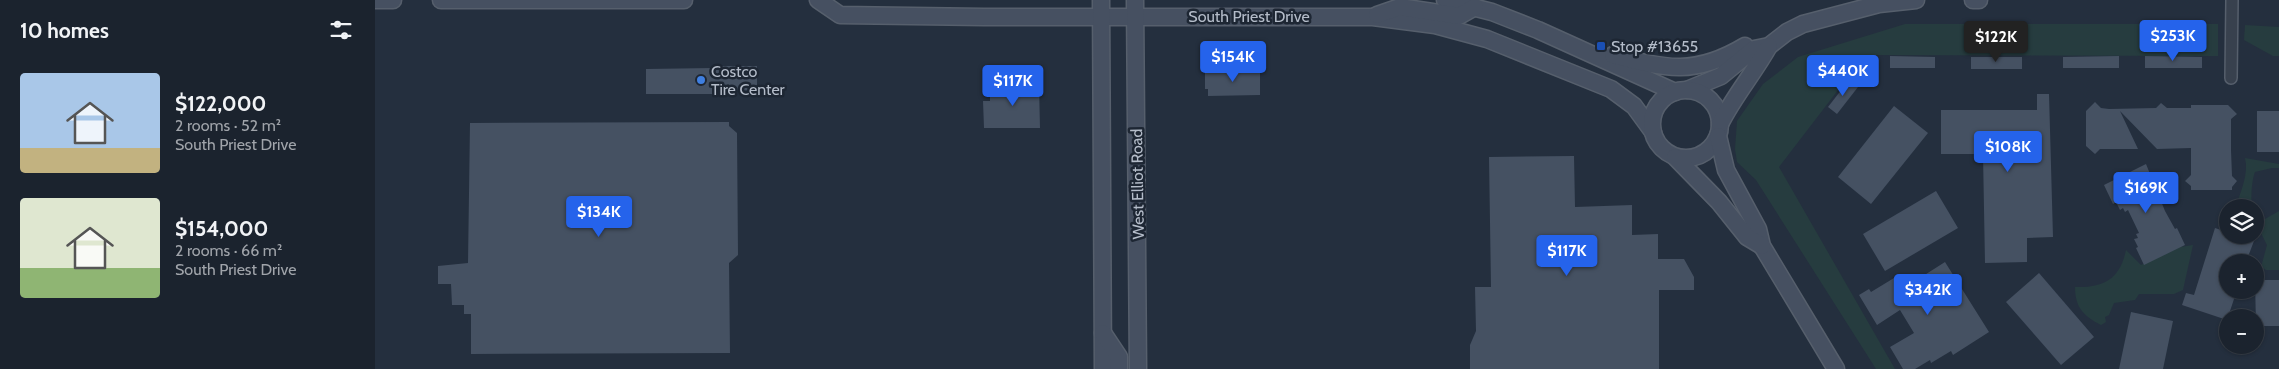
<!DOCTYPE html>
<meta charset="utf-8">
<style>
body{margin:0;font-family:Cabin,sans-serif;background:#282f3a;color:#f1f3f6;height:100vh;display:flex;flex-direction:column;font-size:19px;white-space:nowrap}
*{box-sizing:border-box;margin:0}
p{font-size:16px;color:#a0a4aa}
.icon{flex:none;width:28px;height:28px;fill:none;stroke:currentColor;stroke-width:2;stroke-linecap:round;stroke-linejoin:round}
.map{position:relative;flex:1;overflow:hidden}
.side{display:flex;flex-direction:column;background:#1b232e;width:375px}
.side>*{flex:none}
.controls{position:absolute;left:1844px;top:199px;display:grid;gap:10px}
.controls a{display:grid;place-items:center;width:45px;height:45px;border-radius:50%;background:#1b232e;box-shadow:0 1px 4px #0004,0 0 0 1px #39404a;font-size:25px}
.price{position:absolute;translate:-50% -42px;padding:0 11px;border-radius:5px;background:#2563eb;color:#fff;font-size:16px;line-height:32px;filter:drop-shadow(0 1px 2px #0008)}
.price::after{content:'';position:absolute;left:50%;top:30px;width:15px;height:11px;margin-left:-8px;background:inherit;clip-path:polygon(0 0,100% 0,50% 100%)}
.price.current{background:#222;color:#fff}
ul{padding:0;list-style:none}
li{display:flex;align-items:center;gap:15px;height:125px;padding:0 20px}
li span{display:grid;place-items:center;flex:none;width:140px;height:100px;border-radius:5px;color:#555}
li>.icon{margin-inline-start:auto}
span .icon{width:60px;height:60px;fill:#fffc;stroke-width:1}
li b{font-size:21px}
h2{display:flex;justify-content:space-between;align-items:center;height:60px;padding:0 20px;font-size:21px}
main{display:flex;flex:1;min-height:0}
.map>svg:first-child{display:block}
</style>
<main>
<section class="side">
<h2>10 homes<svg class="icon" aria-label="filters" viewBox="0 0 24 24"><path d="M4 7h16M4 17h16"/><circle cx="9" cy="7" r="2"/><circle cx="15" cy="17" r="2"/></svg></h2>
<ul>
<li><span style="background:linear-gradient(#a9c7e8 75%,#c2b280 0)"><svg class="icon" aria-label="home" viewBox="0 0 24 24"><path d="M3 11l9-7 9 7M6 9v11h12V9"/></svg></span><div><b>$122,000</b><p>2 rooms · 52 m²</p><p>South Priest Drive</p></div></li>
<li><span style="background:linear-gradient(#dfe7d0 70%,#8fb573 0)"><svg class="icon" aria-label="home" viewBox="0 0 24 24"><path d="M3 11l9-7 9 7M6 9v11h12V9"/></svg></span><div><b>$154,000</b><p>2 rooms · 66 m²</p><p>South Priest Drive</p></div></li>
</ul>
</section>
<div class="map">
<svg width="1904" height="369" viewBox="0 0 1904 369">
<rect width="100%" height="100%" fill="#242f3e"/>
<!-- green -->
<g fill="#263c3f">
<polygon points="1530,24 1843,24 1843,56 1490,55 1404,167 1520,369 1501,369 1381,180 1362,162 1360,149 1362,121 1388,84 1423,57"/>
<polygon points="1870,25 1904,27 1904,56 1898,56 1869,40"/>
<path d="M1870,158L1904,164V168H1897L1880,172C1877,179 1875,201 1878,207L1861,206C1866,191 1874,173 1870,158Z"/>
<polygon points="1880,211 1883,216 1890,219 1904,211 1904,270 1891,270 1886,267 1892,245 1885,231 1880,232"/>
<path d="M1818,245L1808,290L1799,294H1764L1760,300L1739,303L1734,315L1730,317L1731,322L1726,325C1709,316 1700,308 1700,287C1729,288 1745,279 1751,250L1766,265L1805,247Z"/>
</g>
<!-- building -->
<g fill="#455162">
<polygon points="1515,56 1560,57 1560,68 1515,68"/>
<polygon points="1744,56 1744,68 1688,68 1688,57"/>
<polygon points="1770,56 1827,57 1827,68 1770,68"/>
<rect x="1596" y="57" width="51" height="12"/>
<polygon points="338,66 382,66 382,90 341,91 341,94 271,94 271,69 338,68"/>
<polygon points="849,68 863,68 863,71 885,71 885,95 833,96 833,89 830,89 830,73 833,71 849,71"/>
<polygon points="1474,80 1483,87 1462,114 1453,107"/>
<polygon points="664,85 665,128 609,128 608,101 615,101 615,86"/>
<polygon points="1662,94 1674,94 1678,237 1652,238 1652,262 1610,263 1608,154 1566,154 1566,110 1662,110"/>
<polygon points="1720,102 1726,108 1734,109 1781,108 1786,103 1792,108 1816,108 1816,105 1853,105 1862,114 1856,119 1856,150 1857,176 1862,181 1857,187 1857,190 1816,190 1816,186 1810,181 1816,175 1816,148 1782,149 1745,111 1763,149 1725,149 1720,154 1711,146 1711,111"/>
<polygon points="1519,106 1553,133 1496,204 1463,177"/>
<rect x="1882" y="111" width="22" height="41"/>
<polygon points="354,122 354,126 362,133 363,255 354,263 355,353 96,354 96,314 89,314 89,305 77,305 76,284 63,284 63,266 93,263 95,123"/>
<polygon points="1199,156 1200,207 1257,205 1257,235 1283,234 1283,259 1309,259 1319,277 1319,290 1284,290 1284,369 1095,369 1095,345 1101,331 1100,287 1116,287 1114,157"/>
<polygon points="1771,164 1790,211 1800,229 1802,228 1810,245 1769,265 1761,248 1763,247 1759,239 1763,238 1761,234 1764,233 1753,210 1750,212 1748,208 1745,210 1741,202 1738,204 1729,185"/>
<polygon points="1561,191 1583,228 1510,271 1488,234"/>
<polygon points="1840,228 1852,232 1852,235 1862,235 1879,241 1871,262 1852,262 1852,290 1862,290 1852,320 1807,305 1811,293 1819,295"/>
<polygon points="1570,262 1614,332 1578,355 1576,351 1556,363 1555,360 1540,369 1528,369 1515,347 1539,333 1525,310 1502,325 1484,295 1494,289 1496,292 1519,278 1526,290"/>
<polygon points="1664,273 1719,337 1686,365 1631,302"/>
<polygon points="1880,280 1904,280 1904,326 1881,326"/>
<polygon points="1756,312 1798,321 1788,369 1744,369"/>
</g>
<g fill="none" stroke-linecap="round" stroke-linejoin="round">
<!-- street casing -->
<g stroke="#565f6c" stroke-width="14">
<polyline id="street" points="1856,78 1857,0"/>
</g>
<!-- secondary casing -->
<g stroke="#565f6c" stroke-width="19">
<g id="secondary">
<polyline points="0,0 18,0"/>
<polyline points="66,0 309,0"/>
<polyline points="443,0 465,15 609,17 998,17 1060,25 1112,39 1236,89 1259,106 1278,132"/>
<polyline points="726,0 728,369"/>
<polyline points="760,0 763,369"/>
<polyline points="1070,0 1117,12 1163,30 1300,92"/>
<polyline points="1598,0 1604,0"/>
<polyline points="1002,15 1025,7 1084,16 1100,7"/>
<path d="M1238,55C1291,69 1320,76 1370,46"/>
<polyline points="1312,90 1346,76 1379,49 1394,46 1412,32 1428,24 1504,4 1541,0"/>
<circle cx="1311" cy="124" r="34"/>
<path d="M1345,124C1359,96 1379,73 1394,46"/>
<polyline points="1343,136 1351,170 1383,229 1387,246 1461,369"/>
<polyline points="1300,157 1344,202 1372,237 1387,246"/>
<polyline points="728,333 744,357 744,369"/>
</g>
</g>
<!-- street -->
<use href="#street" stroke="#38414e" stroke-width="11"/>
<!-- secondary -->
<use href="#secondary" stroke="#465061" stroke-width="16"/>
</g>
<!-- markers -->
<rect fill="#1a4fb4" stroke="#1d2633" stroke-width="2" x="1221" y="41" width="10" height="10" rx="2.5"/>
<circle fill="#3f7fe0" stroke="#1d2633" stroke-width="2" cx="326" cy="80" r="5"/>
<g text-anchor="middle" stroke-width="5" stroke-linejoin="round" paint-order="stroke">
<!-- street labels -->
<g font-size="16" fill="#b4bcc9" stroke="#1d2633">
<text x="874" y="22">South Priest Drive</text>
<text transform="translate(762 184) rotate(-91)" y="6">West Elliot Road</text>
</g>
<!-- poi labels -->
<g font-size="16" fill="#b4bcc9" stroke="#1d2633" text-anchor="start">
<text x="1236" y="52">Stop #13655</text>
<text x="336" y="77">Costco<tspan x="336" dy="18">Tire Center</tspan></text>
</g>
</g>
</svg>
<div class="controls">
<a><svg class="icon" aria-label="layers" viewBox="0 0 24 24"><path d="M12 4l9 5-9 5-9-5zM3 14l9 5 9-5"/></svg></a>
<a>+</a>
<a>−</a>
</div>
<b class="price" style="left:1798px;top:62px">$253K</b>
<b class="price current" style="left:1621px;top:63px">$122K</b>
<b class="price" style="left:858px;top:83px">$154K</b>
<b class="price" style="left:1468px;top:97px">$440K</b>
<b class="price" style="left:638px;top:107px">$117K</b>
<b class="price" style="left:1633px;top:173px">$108K</b>
<b class="price" style="left:1771px;top:214px">$169K</b>
<b class="price" style="left:224px;top:238px">$134K</b>
<b class="price" style="left:1192px;top:277px">$117K</b>
<b class="price" style="left:1553px;top:316px">$342K</b>
</div>
</main>
